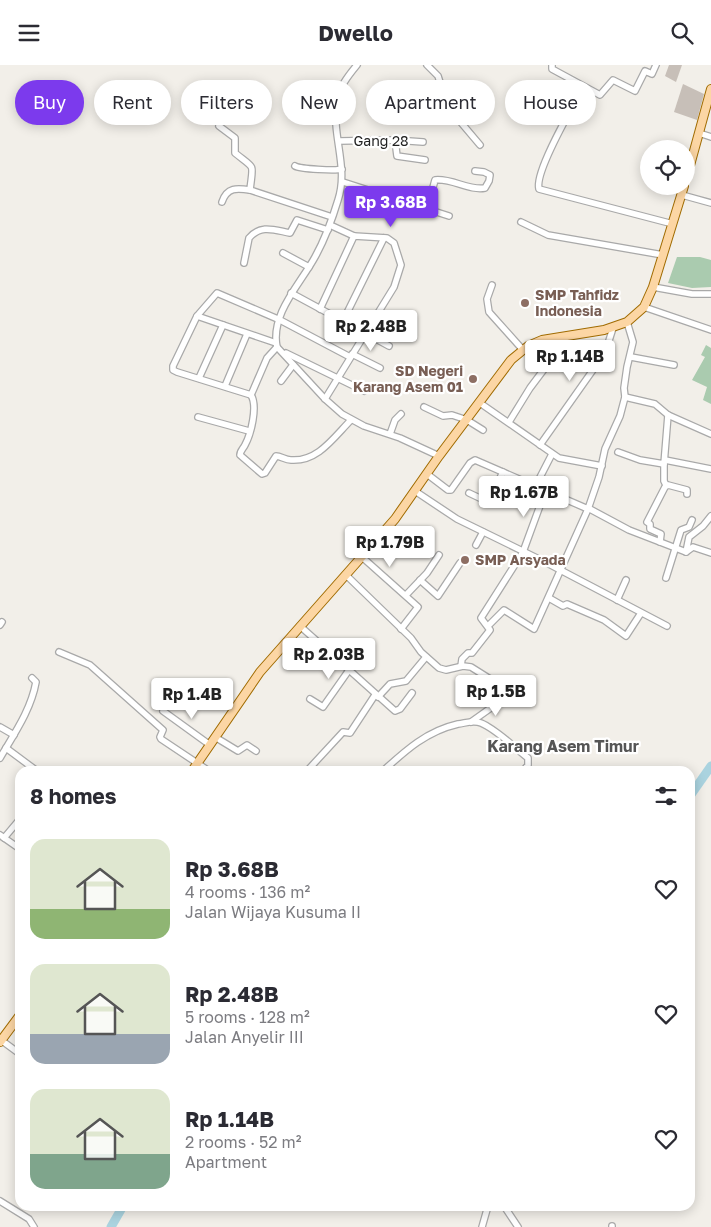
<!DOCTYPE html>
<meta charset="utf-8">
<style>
body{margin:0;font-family:"Golos Text",sans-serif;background:#f2f2f3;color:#2b2b33;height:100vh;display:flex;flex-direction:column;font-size:19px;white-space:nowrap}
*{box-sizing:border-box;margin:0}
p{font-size:16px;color:#7c7c81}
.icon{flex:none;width:28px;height:28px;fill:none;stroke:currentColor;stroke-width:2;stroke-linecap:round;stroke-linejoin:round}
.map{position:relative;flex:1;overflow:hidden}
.drawer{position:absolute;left:15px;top:701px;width:680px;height:445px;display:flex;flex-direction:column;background:#fff;border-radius:15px;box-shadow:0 2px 12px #0003}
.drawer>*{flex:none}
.banner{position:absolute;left:15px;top:15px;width:681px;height:45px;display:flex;gap:10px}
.tools{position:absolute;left:640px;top:75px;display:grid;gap:10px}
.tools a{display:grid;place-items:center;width:55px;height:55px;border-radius:50%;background:#fff;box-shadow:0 2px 12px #0003;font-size:25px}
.price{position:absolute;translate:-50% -42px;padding:0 11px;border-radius:5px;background:#fff;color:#222;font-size:16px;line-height:32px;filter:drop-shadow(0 1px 2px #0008)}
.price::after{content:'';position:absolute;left:50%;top:30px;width:15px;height:11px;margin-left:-8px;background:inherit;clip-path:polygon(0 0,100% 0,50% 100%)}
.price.current{background:#7c3aed;color:#fff}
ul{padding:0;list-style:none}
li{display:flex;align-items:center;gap:15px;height:125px;padding:0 15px}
li span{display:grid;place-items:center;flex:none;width:140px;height:100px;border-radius:15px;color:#555}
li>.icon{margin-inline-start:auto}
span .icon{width:60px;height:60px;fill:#fffc;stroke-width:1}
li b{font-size:21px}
h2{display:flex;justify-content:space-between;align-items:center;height:60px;padding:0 15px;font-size:21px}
.pill{padding:0 18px;border-radius:22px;background:#fff;box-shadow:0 2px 12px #0003;font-size:18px;line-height:45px}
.pill.current{background:#7c3aed;color:#fff}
header{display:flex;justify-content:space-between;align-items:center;height:65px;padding:0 15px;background:#fff;font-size:22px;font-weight:700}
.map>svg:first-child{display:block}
</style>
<header><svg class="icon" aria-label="menu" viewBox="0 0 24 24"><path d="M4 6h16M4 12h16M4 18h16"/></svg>Dwello<svg class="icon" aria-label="search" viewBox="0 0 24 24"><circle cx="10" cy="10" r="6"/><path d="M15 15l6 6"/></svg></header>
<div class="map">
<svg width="711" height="1162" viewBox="0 0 711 1162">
<rect width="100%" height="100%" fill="#f2efe9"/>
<!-- cemetery -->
<g fill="#aacbaf">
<polygon points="677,192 700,192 711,195 711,222 692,223 668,218"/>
<polygon points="706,280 711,283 711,339 703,335 707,322 692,315 705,292 701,290"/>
</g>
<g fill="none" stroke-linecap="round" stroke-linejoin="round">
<!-- river -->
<g stroke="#aad3df" stroke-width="9">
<polyline points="690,731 711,701"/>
<polyline points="111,1162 123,1141"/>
</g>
</g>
<!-- building -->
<g fill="#c7bfb8">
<polygon points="669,0 682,0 676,17 665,11"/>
<polygon points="683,19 704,29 697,55 674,47"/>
</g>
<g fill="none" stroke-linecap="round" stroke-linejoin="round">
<!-- minor casing -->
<g stroke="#a9a9a9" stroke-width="8">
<g id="minor">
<path d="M357,0C348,11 339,22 337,37C331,70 349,102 338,135C332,155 325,174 315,192C301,218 270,249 277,282L325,334L342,349L364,361L400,373L439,391"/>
<polyline points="427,0 438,11 444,30 458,54 480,80"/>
<polyline points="552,0 552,4 600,30 613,15 635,26 645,6 652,9 656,0"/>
<path d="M569,48C561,63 535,110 539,124L673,159"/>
<path d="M219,61L235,73V88C256,105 253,97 250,125C237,123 227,122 222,137"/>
<polyline points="699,68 711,72"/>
<polyline points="395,75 397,91 425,95"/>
<polyline points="339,76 395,75 423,77"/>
<path d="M295,101C300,104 336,106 342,104"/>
<polyline points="343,117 449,151"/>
<polyline points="250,125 332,152"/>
<polyline points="682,130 711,138"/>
<path d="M427,144L435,115C452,113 469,126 485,123L489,116L490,110L484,107L475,106"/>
<polyline points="521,157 548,170 663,190"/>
<polyline points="330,160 354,171"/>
<polyline points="283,188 309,202"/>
<path d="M244,198L249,173C261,159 274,165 290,168L297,155L328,165"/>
<polyline points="492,220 487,234 489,247 523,285"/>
<polyline points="653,222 692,229 711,229"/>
<polyline points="291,228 389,281"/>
<polyline points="644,242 711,265"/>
<polyline points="320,244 354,171 387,173 394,178 401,200 394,222 325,334"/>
<polyline points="197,251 276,278"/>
<polyline points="343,256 384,173"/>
<polyline points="277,282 267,293 251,330 177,307 173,305 173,301 197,251 217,228 280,255 350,292"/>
<polyline points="286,288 364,326"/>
<polyline points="352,289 380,303"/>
<polyline points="631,292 674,300"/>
<polyline points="199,313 223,260"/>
<polyline points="281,316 293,300"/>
<polyline points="225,321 247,269"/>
<path d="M251,330C258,341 251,369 245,380C243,384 240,386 240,390L262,409L265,408L276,391C281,391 285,395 291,395C318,397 334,372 351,355"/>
<polyline points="625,332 655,339 668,350 711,369"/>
<polyline points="480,338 559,393 602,401"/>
<polyline points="424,342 443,351 452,350 467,355 483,365"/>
<polyline points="198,352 249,366"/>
<polyline points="509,357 530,323 554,291 556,273"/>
<polyline points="390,369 395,355 401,349"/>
<polyline points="540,380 605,288 613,263"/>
<polyline points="618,387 640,395 664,399 668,350"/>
<polyline points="665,395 711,404"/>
<polyline points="664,399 664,416 666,420"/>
<polyline points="427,409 448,425 451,425 470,398 475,395 588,444"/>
<polyline points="535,422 552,389"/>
<polyline points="415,426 457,454 547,498 667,561"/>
<polyline points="469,428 486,436 492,429 503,407"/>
<polyline points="588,443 629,465 686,487 693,482 711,488"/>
<polyline points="660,477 661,469 650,464 650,459 647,457 665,422 668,420 687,425 687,429"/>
<polyline points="476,480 483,467"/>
<polyline points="686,487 689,472 703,461 711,451"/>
<polyline points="362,492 418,542 401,564"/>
<polyline points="346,510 411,573 421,587 439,603 446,605 463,601 471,602 498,619 509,630 471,657"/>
<polyline points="666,513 681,465 689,462 692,455"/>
<polyline points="420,515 438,531 460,498"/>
<polyline points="406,530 427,508 439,490"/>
<polyline points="549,533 563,541 567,539 604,555 626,571 641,548"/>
<polyline points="617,535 626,515"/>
<polyline points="0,560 2,557"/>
<polyline points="300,561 395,646 400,644 412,628"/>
<polyline points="488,561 504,545 534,564 588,444 599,412 605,384 620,351 625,332 624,323 627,302 633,277 627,257"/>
<polyline points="59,587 90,600 163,665 160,672 161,674 209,706"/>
<polyline points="461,601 462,594 468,588 472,588 490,565 481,553 523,487 545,427"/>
<polyline points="378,632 390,619 406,616 426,592"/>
<polyline points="310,634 323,642 349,605"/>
<polyline points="163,646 210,680"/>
<polyline points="0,662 14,670"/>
<polyline points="215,672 238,686 247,680 256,686"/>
<polyline points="6,683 37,706"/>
<path d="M0,693C14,669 31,645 36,617L32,613"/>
<polyline points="307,706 343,667 350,668 375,630"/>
<path d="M383,706C406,685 427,666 458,659C466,658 473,655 481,658C496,664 515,683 528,693V700L523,706"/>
<polyline points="0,770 20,784"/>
<polyline points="4,773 20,754"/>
<polyline points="1,975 20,989"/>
<polyline points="0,1136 29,1154 34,1162"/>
<polyline points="504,1141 518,1162"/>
<polyline points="612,1161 612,1162"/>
<polyline points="482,1162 488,1141"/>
</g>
</g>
<!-- major casing -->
<g stroke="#a06b00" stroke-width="10">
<g id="major">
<polyline points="686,115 711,24"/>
<polyline points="192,706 260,607 395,454 439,391 511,295 528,281 542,275 604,265 627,257 644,242 653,222 684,121"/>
<polyline points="0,977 20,950"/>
</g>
</g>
<!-- minor -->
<use href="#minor" stroke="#fff" stroke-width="5.5"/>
<!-- major -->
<use href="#major" stroke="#fcd6a4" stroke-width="8"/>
</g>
<!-- markers -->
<g fill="#8d6e63" stroke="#fff" stroke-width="2">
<circle cx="525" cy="238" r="5"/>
<circle cx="473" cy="314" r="5"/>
<circle cx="465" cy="495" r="5"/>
</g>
<g text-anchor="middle" stroke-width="4.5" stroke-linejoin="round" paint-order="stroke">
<!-- street labels -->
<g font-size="14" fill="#222" stroke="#fff">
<text x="381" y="81">Gang 28</text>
</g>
<!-- education labels -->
<g font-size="14" font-weight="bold" fill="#785e54" stroke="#fff" text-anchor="start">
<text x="535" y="235">SMP Tahfidz<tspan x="535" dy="16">Indonesia</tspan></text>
<text x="463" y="311" text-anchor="end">SD Negeri<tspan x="463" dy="16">Karang Asem 01</tspan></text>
<text x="475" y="500">SMP Arsyada</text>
</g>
<!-- quarter labels -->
<g font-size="16" font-weight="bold" fill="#555" stroke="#fff">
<text x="563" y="687">Karang Asem Timur</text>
</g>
</g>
</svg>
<div class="tools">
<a><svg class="icon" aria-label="locate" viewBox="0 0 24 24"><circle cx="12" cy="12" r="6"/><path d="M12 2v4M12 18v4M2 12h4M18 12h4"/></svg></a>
</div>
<b class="price current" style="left:391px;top:163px">Rp 3.68B</b>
<b class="price" style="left:371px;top:287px">Rp 2.48B</b>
<b class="price" style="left:570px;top:317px">Rp 1.14B</b>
<b class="price" style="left:524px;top:453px">Rp 1.67B</b>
<b class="price" style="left:390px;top:503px">Rp 1.79B</b>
<b class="price" style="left:329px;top:615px">Rp 2.03B</b>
<b class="price" style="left:496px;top:652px">Rp 1.5B</b>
<b class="price" style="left:192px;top:655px">Rp 1.4B</b>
<div class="banner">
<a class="pill current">Buy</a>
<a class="pill">Rent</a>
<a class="pill">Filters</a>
<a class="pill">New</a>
<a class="pill">Apartment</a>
<a class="pill">House</a>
</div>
<section class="drawer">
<h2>8 homes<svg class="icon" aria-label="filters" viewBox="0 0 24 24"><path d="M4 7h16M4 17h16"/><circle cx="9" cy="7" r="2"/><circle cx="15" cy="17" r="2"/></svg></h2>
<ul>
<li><span style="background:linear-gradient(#dfe7d0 70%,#8fb573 0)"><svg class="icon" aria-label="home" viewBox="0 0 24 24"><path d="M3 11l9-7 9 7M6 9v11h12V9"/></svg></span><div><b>Rp 3.68B</b><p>4 rooms · 136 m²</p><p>Jalan Wijaya Kusuma II</p></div><svg class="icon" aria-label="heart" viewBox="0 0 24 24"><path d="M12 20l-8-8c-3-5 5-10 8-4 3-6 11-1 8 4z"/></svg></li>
<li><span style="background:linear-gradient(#dfe7d0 70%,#9aa5b1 0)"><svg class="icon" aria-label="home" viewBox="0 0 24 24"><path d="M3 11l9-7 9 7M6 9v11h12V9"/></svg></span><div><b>Rp 2.48B</b><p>5 rooms · 128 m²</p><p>Jalan Anyelir III</p></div><svg class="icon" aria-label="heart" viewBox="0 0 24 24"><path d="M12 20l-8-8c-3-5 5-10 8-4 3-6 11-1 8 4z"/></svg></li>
<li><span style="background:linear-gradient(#dfe7d0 65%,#7fa58c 0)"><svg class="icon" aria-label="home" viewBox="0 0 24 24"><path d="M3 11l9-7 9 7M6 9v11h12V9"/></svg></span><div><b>Rp 1.14B</b><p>2 rooms · 52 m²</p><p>Apartment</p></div><svg class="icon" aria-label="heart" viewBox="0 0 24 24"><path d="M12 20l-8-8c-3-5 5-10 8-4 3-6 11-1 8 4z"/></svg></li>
</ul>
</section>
</div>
